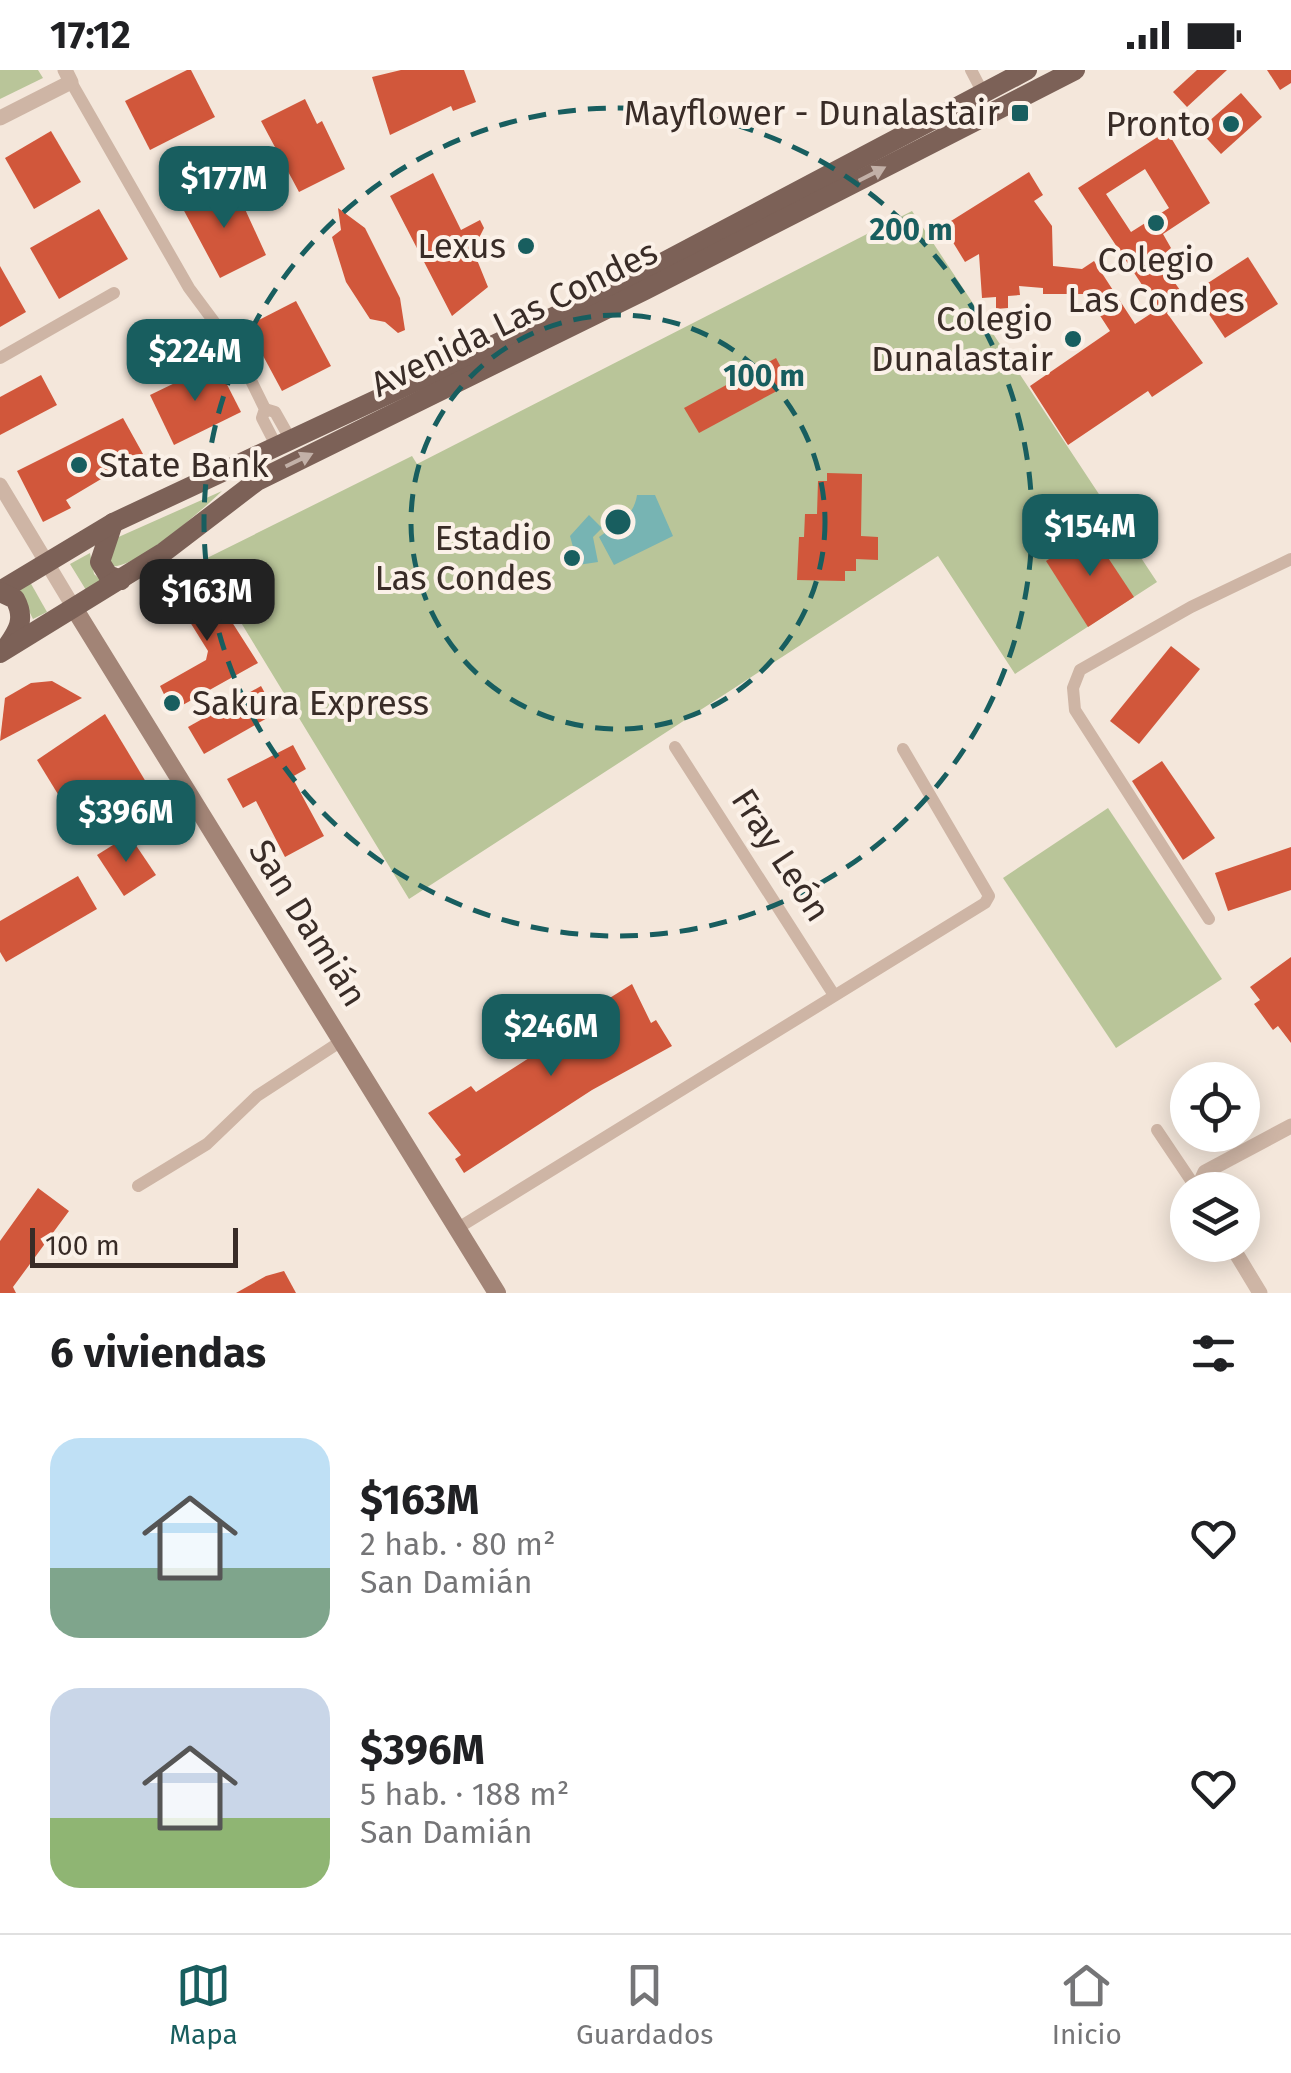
<!DOCTYPE html>
<html lang="es">
<meta charset="utf-8">
<style>
body{margin:0;font-family:"Fira Sans",sans-serif;background:#f6f6f6;color:#202124;height:100vh;display:flex;flex-direction:column;font-size:38px;white-space:nowrap}
*{box-sizing:border-box;margin:0}
p{font-size:32px;color:#757577}
.icon{flex:none;width:55px;height:55px;fill:none;stroke:currentColor;stroke-width:2;stroke-linecap:round;stroke-linejoin:round}
.map{position:relative;height:1223px;overflow:hidden}
.details{display:flex;flex-direction:column;background:#fff;flex:1}
.details>*{flex:none}
.buttons{position:absolute;left:1170px;top:992px;display:grid;gap:20px}
.buttons a{display:grid;place-items:center;width:90px;height:90px;border-radius:50%;background:#fff;box-shadow:0 5px 25px #0003;font-size:50px}
.scale{position:absolute;left:30px;bottom:25px;width:208px;box-sizing:border-box;padding-left:10px;border:5px solid #392c27;border-top:0;font-size:28px;line-height:35px;white-space:nowrap;color:#392c27;-webkit-text-stroke:8px #fbf1e8;paint-order:stroke}
.price{position:absolute;translate:-50% -85px;padding:0 22px;border-radius:20px;background:#185e5f;color:#fff;font-size:32px;line-height:65px;filter:drop-shadow(0 2px 5px #0008)}
.price::after{content:'';position:absolute;left:50%;top:60px;width:30px;height:22px;margin-left:-15px;background:inherit;clip-path:polygon(0 0,100% 0,50% 100%)}
.price.on{background:#222;color:#fff}
ul{padding:0;list-style:none}
li{display:flex;align-items:center;gap:30px;height:250px;padding:0 50px}
li span{display:grid;place-items:center;flex:none;width:280px;height:200px;border-radius:30px;color:#555}
li>.icon{margin-inline-start:auto}
span .icon{width:120px;height:120px;fill:#fffc;stroke-width:1}
li b{font-size:42px}
h2{display:flex;justify-content:space-between;align-items:center;height:120px;padding:0 50px;font-size:42px}
.status{display:flex;justify-content:space-between;align-items:center;height:70px;padding:0 50px;background:#fff;direction:ltr}
.status svg{height:28px;fill:currentColor}
.tabs{display:flex;justify-content:space-around;align-items:center;height:140px;border-top:2px solid #e0e0e0;background:#fff;font-size:28px;color:#757577}
.tabs a{display:grid;justify-items:center;gap:5px}
.tabs .on{color:#185e5f}
.map>svg:first-child{display:block}
</style>
<div class="status"><b>17:12</b><svg viewBox="0 0 49 12"><path d="M0 12V9h3v3zM5 12V6h3v6zM10 12V3h3v9zM15 12V0h3v12zM26 1h20v11H26zM47 4h2v5h-2z"/></svg></div>
<div class="map">
<svg width="1291" height="1223" viewBox="0 0 1291 1223">
<rect width="100%" height="100%" fill="#f4e7db"/>
<!-- green -->
<g fill="#b9c599">
<polygon points="0,0 38,0 43,8 0,29"/>
<polygon points="912,141 1157,512 1015,604 938,486 409,829 203,490 412,386 417,394"/>
<path d="M222,421C202,440 134,501 110,496L114,469Z"/>
<polygon points="90,483 94,504 102,511 86,520 70,494"/>
<polygon points="30,512 47,542 33,549 18,519"/>
<polygon points="1108,738 1222,909 1116,978 1003,808"/>
</g>
<!-- water -->
<g fill="#77b4b3">
<path d="M637,425H655L673,466L614,495L599,467C616,455 634,447 637,425Z"/>
<polygon points="589,445 602,458 593,467 598,492 578,495 570,466"/>
</g>
<!-- building -->
<g fill="#d1573b" fill-rule="evenodd">
<polygon points="187,0 191,0 215,47 150,80 125,31"/>
<polygon points="401,0 464,0 476,32 453,41 451,36 390,65 372,7"/>
<polygon points="1197,0 1227,0 1187,37 1173,22"/>
<polygon points="1267,0 1291,0 1291,13 1280,20"/>
<polygon points="1241,23 1262,47 1221,84 1199,60"/>
<polygon points="305,29 317,54 322,51 345,99 299,122 261,51"/>
<polygon points="51,61 81,112 34,139 5,88"/>
<path d="M1167,61L1210,133L1163,164L1171,178L1158,189L1187,230L1167,243L1203,293L1152,327L1148,321L1068,375L1030,316L1110,261L1086,224H1043V218L1019,216L1020,225L1008,226V238L996,239V227L982,228L979,184L965,192L943,156L1029,102L1043,125L1034,131L1052,156L1053,196L1082,199L1094,191L1135,254L1158,239L1078,118ZM1145,99L1169,138L1131,162L1106,124Z"/>
<polygon points="433,103 461,160 480,150 484,158 473,180 488,217 452,246 390,126"/>
<polygon points="226,115 239,140 244,137 266,185 220,208 182,137"/>
<polygon points="338,138 365,158 400,228 405,260 398,263 385,252 370,249 346,212 332,167 341,160"/>
<polygon points="99,139 128,189 59,229 30,178"/>
<polygon points="1248,187 1278,234 1225,268 1194,222"/>
<polygon points="0,196 26,242 0,257"/>
<polygon points="296,231 331,296 282,321 247,256"/>
<polygon points="776,288 790,314 699,363 684,338"/>
<polygon points="216,293 241,342 174,375 150,325"/>
<polygon points="41,305 57,335 0,365 0,327"/>
<polygon points="123,348 143,384 66,430 71,438 43,452 17,401"/>
<polygon points="827,403 862,404 861,466 878,467 878,490 856,489 856,501 845,501 845,511 797,510 799,467 804,467 805,444 817,444 818,411 827,411"/>
<polygon points="1091,462 1134,527 1088,557 1046,491"/>
<polygon points="200,502 258,593 172,641 160,616 206,590 208,581 170,520"/>
<polygon points="1171,576 1200,599 1139,674 1110,651"/>
<polygon points="52,611 82,628 0,671 5,628 31,613"/>
<polygon points="261,616 276,643 204,684 188,657"/>
<polygon points="105,644 146,712 75,752 37,690"/>
<polygon points="293,675 306,699 292,707 324,766 285,787 256,731 243,738 227,709"/>
<polygon points="1162,691 1215,768 1183,790 1132,711"/>
<polygon points="129,765 156,805 124,826 97,785"/>
<polygon points="1291,777 1291,820 1228,841 1215,803"/>
<polygon points="78,806 97,839 6,892 0,882 0,851"/>
<polygon points="1291,887 1291,973 1278,956 1273,960 1254,934 1260,930 1250,917"/>
<polygon points="632,914 651,953 656,950 672,976 592,1020 464,1103 455,1089 461,1085 428,1043 471,1016 476,1022 593,947 589,941"/>
<polygon points="38,1118 69,1141 13,1217 16,1223 0,1223 0,1171"/>
<polygon points="284,1201 296,1223 236,1223 266,1206"/>
</g>
<g fill="none" stroke-linecap="round" stroke-linejoin="round">
<!-- minor -->
<g stroke="#ceb5a5" stroke-width="12">
<polyline points="971,0 983,23"/>
<polyline points="71,12 189,218 238,284 265,339 262,348 278,379"/>
<polyline points="0,288 114,223"/>
<polyline points="265,339 275,342 292,372"/>
<polyline points="675,677 834,925"/>
<polyline points="1209,849 1075,640 1073,618 1080,600 1191,537 1291,489"/>
<polyline points="1157,1060 1196,1118"/>
<polyline points="138,1116 207,1074 257,1026 343,970"/>
<polyline points="458,1158 985,833 989,826 985,819 903,679"/>
</g>
<!-- tertiary -->
<g stroke="#ceb5a5" stroke-width="15">
<polyline points="0,48 71,12 65,0"/>
<polyline points="0,415 74,538"/>
<polyline points="1197,1120 1205,1102 1291,1056"/>
<polyline points="1231,1175 1260,1223"/>
</g>
<!-- secondary -->
<polyline stroke="#a28476" stroke-width="18" points="74,538 497,1223"/>
<!-- primary -->
<g stroke="#7c6157" stroke-width="20">
<polyline points="113,453 100,492 108,505 121,510"/>
<polyline points="0,521 113,453 609,221 1027,0"/>
<path d="M0,522L15,529C26,549 18,561 6,578"/>
<polyline points="0,583 164,482 257,411 645,220 1075,0"/>
</g>
</g>
<!-- one-way arrows -->
<defs><path id="oneway-solid" d="M-6-.8H1V-3.2L6.5 0L1 3.2V.8H-6Z" transform="scale(2.5)"/></defs>
<g fill="#c2b0a7">
<use href="#oneway-solid" transform="translate(872 104) rotate(-27)"/>
<use href="#oneway-solid" transform="translate(299 390) rotate(-26)"/>
</g>
<!-- distance rings -->
<g fill="none" stroke="#185e5f" stroke-width="5" stroke-dasharray="18 12">
<circle cx="618" cy="452" r="207"/>
<circle cx="618" cy="452" r="414"/>
</g>
<!-- markers -->
<g fill="#185e5f" stroke="#fbf1e8" stroke-width="4">
<rect x="1010" y="33" width="20" height="20" rx="5"/>
<circle cx="1231" cy="54" r="10"/>
<circle cx="1156" cy="153" r="10"/>
<circle cx="526" cy="176" r="10"/>
<circle cx="1073" cy="269" r="10"/>
<circle cx="79" cy="395" r="10"/>
<circle cx="572" cy="488" r="10"/>
<circle cx="172" cy="633" r="10"/>
</g>
<g text-anchor="middle" stroke-width="8" stroke-linejoin="round" paint-order="stroke">
<!-- poi labels -->
<g font-size="35" fill="#392c27" stroke="#fbf1e8" text-anchor="end">
<text x="1000" y="55">Mayflower - Dunalastair</text>
<text x="1211" y="66">Pronto</text>
<text x="506" y="188">Lexus</text>
<text x="1156" y="202" text-anchor="middle">Colegio<tspan x="1156" dy="40">Las Condes</tspan></text>
<text x="1053" y="261">Colegio<tspan x="1053" dy="40">Dunalastair</tspan></text>
<text x="99" y="407" text-anchor="start">State Bank</text>
<text x="552" y="480">Estadio<tspan x="552" dy="40">Las Condes</tspan></text>
<text x="192" y="645" text-anchor="start">Sakura Express</text>
</g>
<!-- street labels -->
<g font-size="35" fill="#392c27" stroke="#fbf1e8">
<text transform="translate(514 248) rotate(-26)" y="12">Avenida Las Condes</text>
<text transform="translate(781 785) rotate(57)" y="12">Fray León</text>
<text transform="translate(308 853) rotate(58)" y="12">San Damián</text>
</g>
</g>
<circle cx="618" cy="452" r="15" fill="#185e5f" stroke="#fbf1e8" stroke-width="5"/>
<g font-size="30" text-anchor="middle" font-weight="bold" fill="#185e5f" stroke="#fbf1e8" stroke-width="8" stroke-linejoin="round" paint-order="stroke">
<text x="911" y="170">200 m</text>
<text x="764" y="316">100 m</text>
</g>
</svg>
<div class="buttons">
<a><svg class="icon" aria-label="locate" viewBox="0 0 24 24"><circle cx="12" cy="12" r="6"/><path d="M12 2v4M12 18v4M2 12h4M18 12h4"/></svg></a>
<a><svg class="icon" aria-label="layers" viewBox="0 0 24 24"><path d="M12 4l9 5-9 5-9-5zM3 14l9 5 9-5"/></svg></a>
</div>
<div class="scale">100 m</div>
<b class="price" style="left:224px;top:161px">$177M</b>
<b class="price" style="left:195px;top:334px">$224M</b>
<b class="price" style="left:1090px;top:509px">$154M</b>
<b class="price on" style="left:207px;top:574px">$163M</b>
<b class="price" style="left:126px;top:795px">$396M</b>
<b class="price" style="left:551px;top:1009px">$246M</b>
</div>
<section class="details">
<h2>6 viviendas<svg class="icon" aria-label="filters" viewBox="0 0 24 24"><path d="M4 7h16M4 17h16"/><circle cx="9" cy="7" r="2"/><circle cx="15" cy="17" r="2"/></svg></h2>
<ul>
<li><span style="background:linear-gradient(#bfe0f5 65%,#7fa58c 0)"><svg class="icon" aria-label="home" viewBox="0 0 24 24"><path d="M3 11l9-7 9 7M6 9v11h12V9"/></svg></span><div><b>$163M</b><p>2 hab. · 80 m²</p><p>San Damián</p></div><svg class="icon" aria-label="heart" viewBox="0 0 24 24"><path d="M12 20l-8-8c-3-5 5-10 8-4 3-6 11-1 8 4z"/></svg></li>
<li><span style="background:linear-gradient(#c9d6e8 65%,#8fb573 0)"><svg class="icon" aria-label="home" viewBox="0 0 24 24"><path d="M3 11l9-7 9 7M6 9v11h12V9"/></svg></span><div><b>$396M</b><p>5 hab. · 188 m²</p><p>San Damián</p></div><svg class="icon" aria-label="heart" viewBox="0 0 24 24"><path d="M12 20l-8-8c-3-5 5-10 8-4 3-6 11-1 8 4z"/></svg></li>
</ul>
</section>
<nav class="tabs">
<a class="on"><svg class="icon" aria-label="map" viewBox="0 0 24 24"><path d="M3 6l6-2 6 2 6-2v14l-6 2-6-2-6 2zM9 4v14M15 6v14"/></svg>Mapa</a>
<a><svg class="icon" aria-label="saved" viewBox="0 0 24 24"><path d="M7 4h10v16l-5-4-5 4z"/></svg>Guardados</a>
<a><svg class="icon" aria-label="home" viewBox="0 0 24 24"><path d="M3 11l9-7 9 7M6 9v11h12V9"/></svg>Inicio</a>
</nav>
